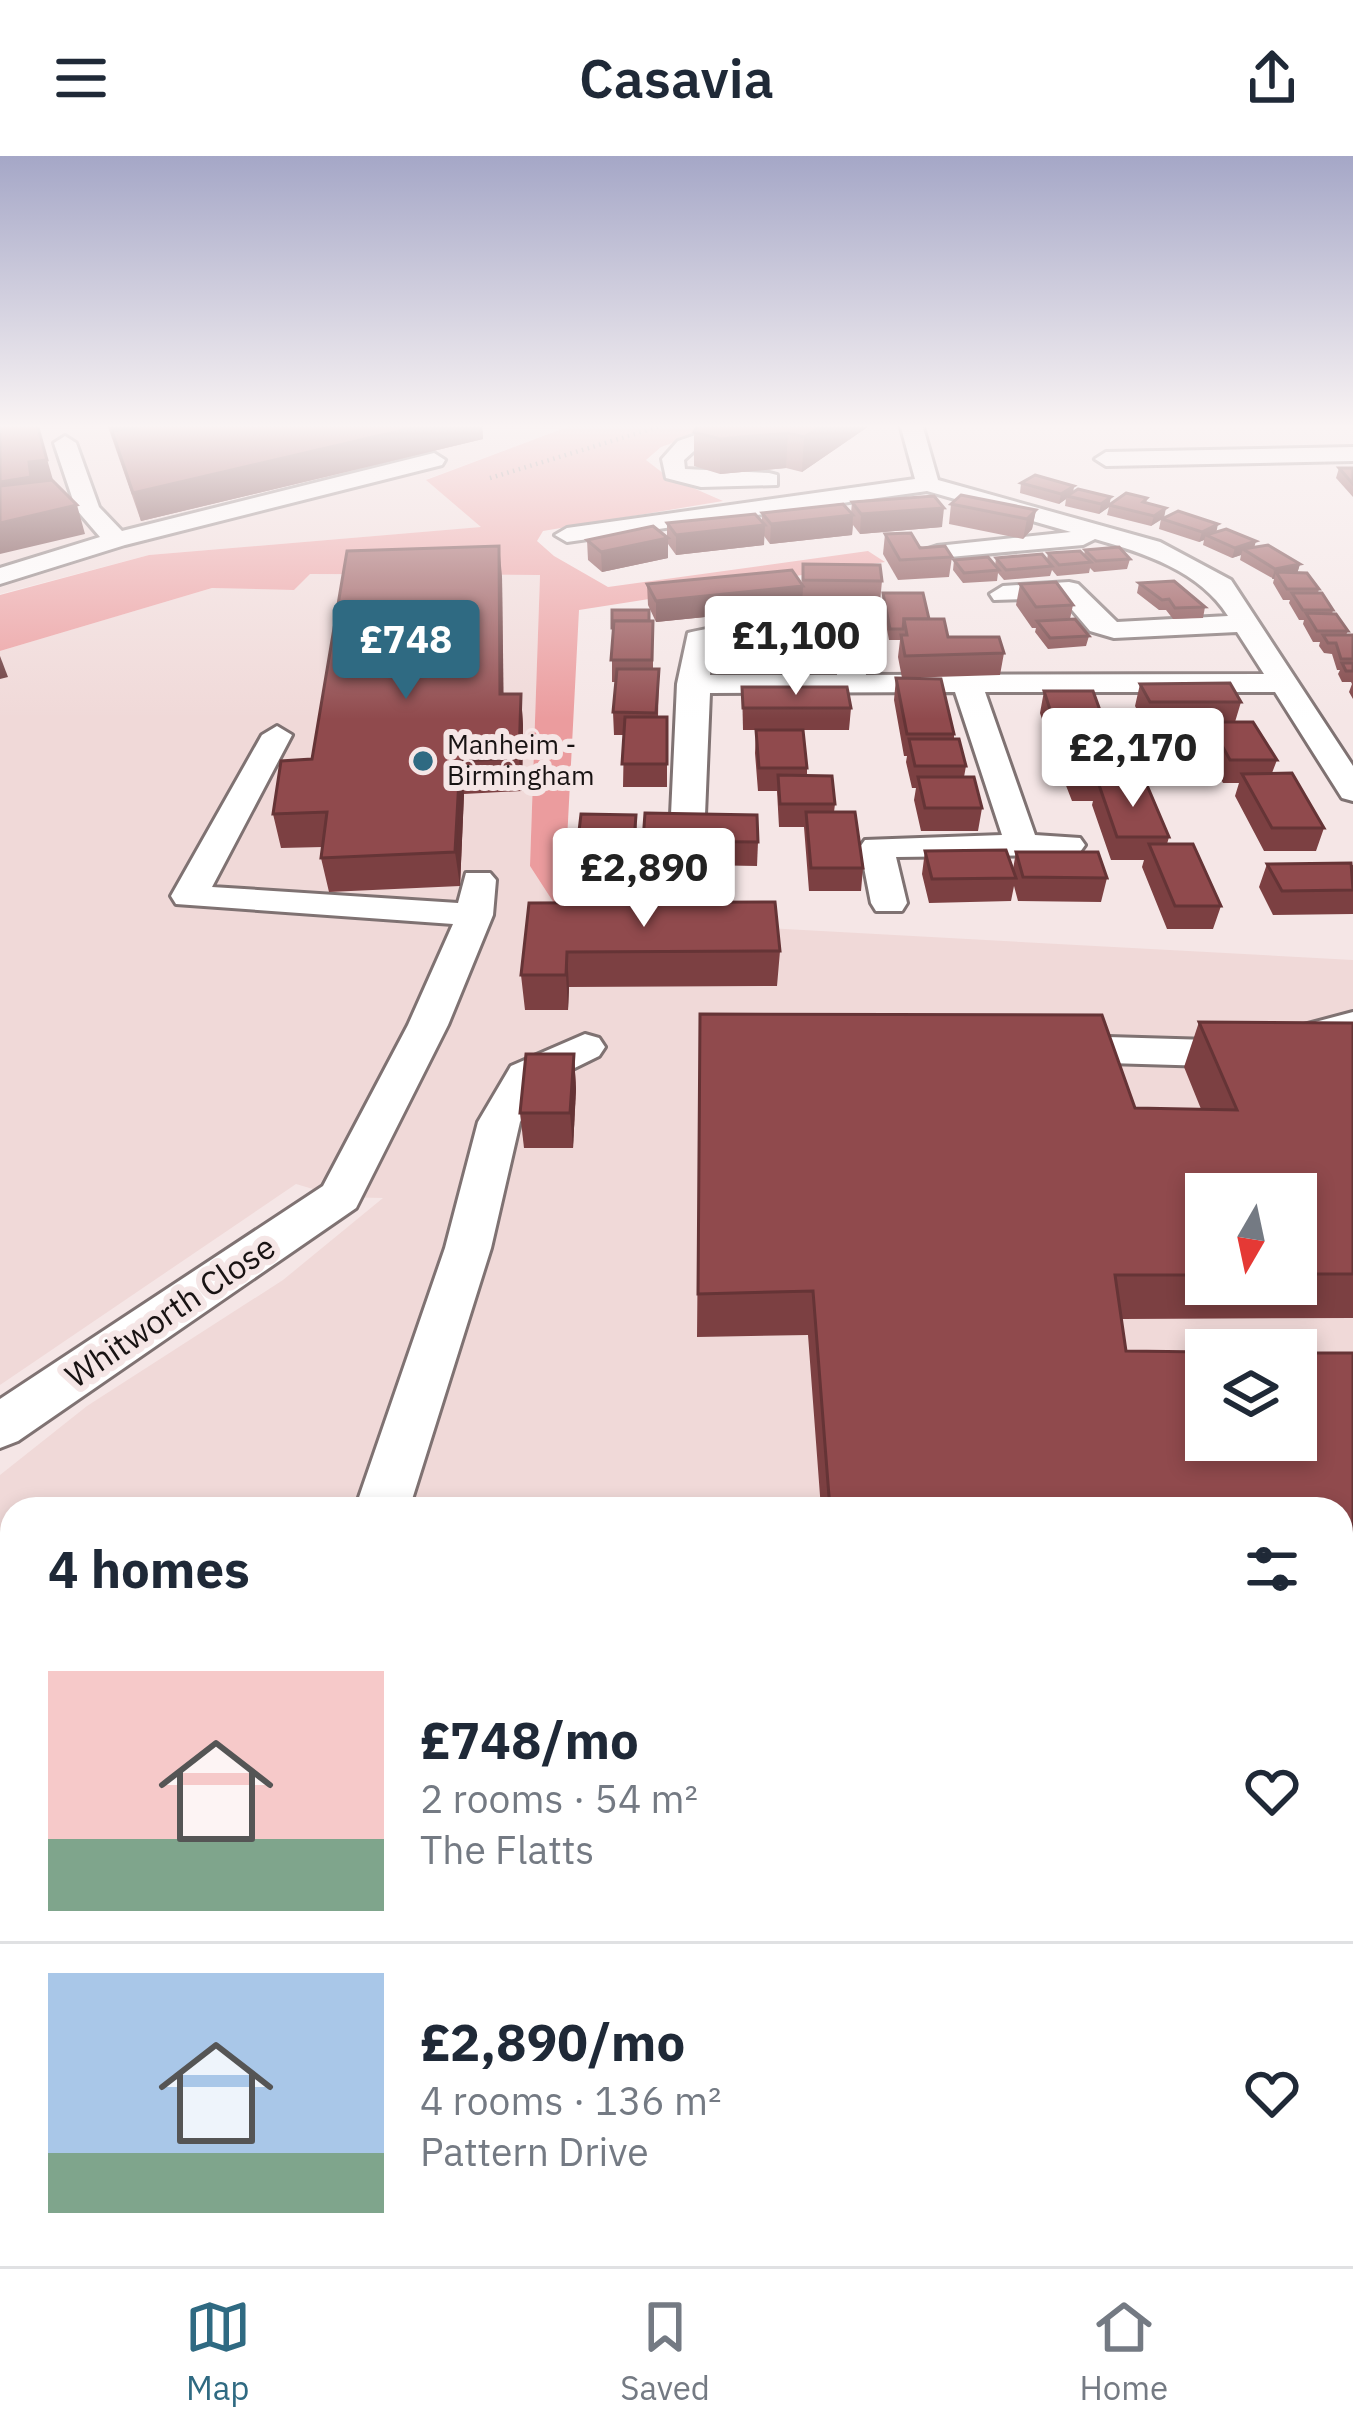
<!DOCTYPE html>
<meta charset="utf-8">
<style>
body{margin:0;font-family:"IBM Plex Sans",sans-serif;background:#f2f2f3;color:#1f2937;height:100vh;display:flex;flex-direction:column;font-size:45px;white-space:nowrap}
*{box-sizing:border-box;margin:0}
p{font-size:39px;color:#747a83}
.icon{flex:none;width:66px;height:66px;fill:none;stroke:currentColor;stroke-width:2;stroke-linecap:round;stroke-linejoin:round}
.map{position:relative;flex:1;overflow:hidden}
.side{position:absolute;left:0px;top:1341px;width:1353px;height:771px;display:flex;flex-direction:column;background:#fff;border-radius:36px 36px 0 0;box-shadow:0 6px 18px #0003}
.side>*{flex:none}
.needle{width:78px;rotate:189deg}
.buttons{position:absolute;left:1185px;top:1017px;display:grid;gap:24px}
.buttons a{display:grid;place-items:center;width:132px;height:132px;border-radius:0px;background:#fff;box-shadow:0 6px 18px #0003;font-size:60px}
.price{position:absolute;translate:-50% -102px;padding:0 27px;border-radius:12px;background:#fff;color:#222;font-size:39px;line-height:78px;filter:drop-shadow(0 3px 6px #0008)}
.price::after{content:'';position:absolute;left:50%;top:72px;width:36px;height:27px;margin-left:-18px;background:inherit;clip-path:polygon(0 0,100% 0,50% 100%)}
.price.on{background:#2f6a82;color:#fff}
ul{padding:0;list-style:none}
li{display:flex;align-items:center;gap:36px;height:300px;padding:0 48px}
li+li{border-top:3px solid #e0e1e3}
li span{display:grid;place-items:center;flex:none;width:336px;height:240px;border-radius:0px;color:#555}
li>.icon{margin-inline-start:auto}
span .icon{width:144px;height:144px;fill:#fffc;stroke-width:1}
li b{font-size:51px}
h2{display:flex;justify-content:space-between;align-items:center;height:144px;padding:0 48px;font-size:51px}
header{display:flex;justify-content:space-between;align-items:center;height:156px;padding:0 48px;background:#fff;font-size:54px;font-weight:600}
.tab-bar{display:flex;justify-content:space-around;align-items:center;height:168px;border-top:3px solid #e0e1e3;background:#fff;font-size:33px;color:#747a83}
.tab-bar a{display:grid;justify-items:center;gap:6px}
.tab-bar .on{color:#2f6a82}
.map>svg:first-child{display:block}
</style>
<header><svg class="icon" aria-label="menu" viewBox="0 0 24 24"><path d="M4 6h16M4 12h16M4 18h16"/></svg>Casavia<svg class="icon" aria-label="share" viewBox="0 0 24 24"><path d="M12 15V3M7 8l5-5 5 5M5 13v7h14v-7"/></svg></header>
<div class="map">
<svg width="1353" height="2110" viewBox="0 0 1353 2110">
<rect width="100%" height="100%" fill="#f5e6e6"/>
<!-- built -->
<g fill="#f0d9d8" fill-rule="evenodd">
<polygon points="0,268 575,268 427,323 483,371 149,399 0,438"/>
<path d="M309,418L540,419L530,710L563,761L1353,804V2110H0V1319L87,1250L283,1124L383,1042L340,1041L296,1028L0,1229V495L212,432L294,434ZM1206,1038H1296V1128H1206ZM1206,1194H1296V1284H1206ZM12,1353H1341V2100H12Z"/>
</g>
<!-- forest -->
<polygon fill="#eb9c9e" points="575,268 725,268 661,291 646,304 668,321 723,345 543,375 537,385 554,400 608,431 868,395 885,406 579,454 563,761 530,710 540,419 310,418 294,434 212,432 0,495 0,439 149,399 481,371 426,324"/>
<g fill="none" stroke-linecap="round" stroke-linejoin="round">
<!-- minor casing -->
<g stroke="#7f7272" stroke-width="6">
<g id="minor">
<polygon points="728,268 760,268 694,295 684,304 685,313 769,317 777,319 777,329 701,331 666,322 662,303 678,285"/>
<path d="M900,268H922L938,324L1160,386L1231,424L1353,610V645L1342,642L1275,536H985L1035,679L1080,682L1085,689L1080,696L1068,699L896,701L907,747L902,755H876L871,747L860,691L865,684L1002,679L955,536L710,537L705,659L688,669L676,666L671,659L677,528L688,477C719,469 835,451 859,472C868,480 865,507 866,519L1264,518L1237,476L1114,482L1090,475L1062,442L994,444L990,438L1003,430L1069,426L1078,428L1117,466L1228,460C1200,415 1144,397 1095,383L1083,389L928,403L924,398L928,393L937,390L1071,376L927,335L567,386L555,379L567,372L915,323ZM823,478L835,482L837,519H710L712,490Z"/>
<polygon points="65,280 76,287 99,351 122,375 434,297 445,304 442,309 125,389 0,428 0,412 100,381 76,353 54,287"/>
<polygon points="1353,291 1353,305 1106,310 1095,303 1106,296"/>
<polygon points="277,570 292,579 212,731 458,747 466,717 490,717 496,724 493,759 448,869 356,1052 18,1285 0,1292 0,1243 323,1030 408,869 453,768 176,748 171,740 262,579"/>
<polygon points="1353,856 1353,882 1243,911 1108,907 1094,903 1088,894 1094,885 1108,881 1243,885"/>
<polygon points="585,878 599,882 605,891 599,900 540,929 520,966 491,1092 409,1353 355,1353 445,1092 478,966 511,910"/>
<polygon points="12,1995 12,2087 0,2092 0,2000"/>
</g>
</g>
<!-- path -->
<polyline stroke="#837979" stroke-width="4.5" stroke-dasharray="1.5 4.5" stroke-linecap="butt" points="490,322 661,270"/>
<!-- minor -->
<use href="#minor" fill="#fff" fill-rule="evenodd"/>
</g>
<!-- wall -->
<g fill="#7c4042" fill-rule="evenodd">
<polygon points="107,268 482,268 483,283 141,365"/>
<polygon points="872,268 802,316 786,312 720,318 694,310 694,276"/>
<polygon points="1339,312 1353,312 1353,341 1336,322"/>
<polygon points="1021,327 1074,330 1073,336 1110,349 1147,342 1146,347 1163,362 1216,376 1300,408 1297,417 1319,433 1318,437 1333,454 1332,458 1348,475 1346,479 1353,479 1353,543 1349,536 1352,528 1351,526 1342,526 1338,518 1340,514 1337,514 1332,498 1324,497 1319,490 1320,486 1313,486 1303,468 1304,464 1299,464 1289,447 1290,444 1283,444 1273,427 1274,423 1240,404 1241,399 1232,402 1203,389 1204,384 1199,386 1159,373 1161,363 1151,370 1107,359 1109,351 1099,358 1065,350 1066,343 1059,348 1020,337"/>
<polygon points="852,346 942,371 860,378 853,369 852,379 770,388 764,380 764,389 676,399 668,388 668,402 602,416 588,404 587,384 667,381 667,367 762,365 762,357 851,357"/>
<polygon points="951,348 1036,354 1032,373 1023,383 949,368"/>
<polygon points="885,378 952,401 949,421 898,424 883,398"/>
<polygon points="1085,394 1130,403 1127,413 1094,416 1090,412 1089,417 1057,420 1052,414 1050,420 1004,424 998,417 997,425 963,427 953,414 954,404 995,410 996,402 1047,404 1048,397 1084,399"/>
<polygon points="803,408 882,425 880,446 802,444 802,451 656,466 648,449 647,428 802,428"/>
<polygon points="502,420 503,538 521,538 523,570 522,635 464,638 460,730 329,736 321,702 323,691 281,692 273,658 312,603"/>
<polygon points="1139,427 1205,451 1203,462 1173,463 1166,454 1159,454 1137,437"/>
<polygon points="1020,428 1073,449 1070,463 1089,480 1086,490 1048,493 1035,476 1036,472 1032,472 1016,449"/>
<polygon points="883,437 929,463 948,481 1004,497 1000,519 902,522 898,501 900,484 889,484 882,447"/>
<polygon points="653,465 653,513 659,513 658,561 667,561 667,631 623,631 624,579 614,579 613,556 616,526 612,526 612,472"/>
<polygon points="896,522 954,578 954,583 966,610 964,621 982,652 978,675 921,675 914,644 916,632 912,632 906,606 907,600 904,600 894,544"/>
<polygon points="1140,528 1241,546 1235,566 1277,604 1272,617 1324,672 1316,695 1264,695 1235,640 1239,627 1223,627 1202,589 1208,568 1144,568 1135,550"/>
<polygon points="742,531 851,552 849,574 743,574"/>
<polygon points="1044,535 1110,582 1109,586 1128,622 1126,626 1169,681 1167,688 1221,750 1213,773 1167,773 1142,711 1144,704 1111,704 1092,649 1093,645 1072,645 1058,609 1059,604 1055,604 1040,557"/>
<polygon points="756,574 807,612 807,620 835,648 834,656 863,712 861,735 809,735 804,671 779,671 777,635 758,635 755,597"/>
<polygon points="637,683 635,708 579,707 578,684"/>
<polygon points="643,685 758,686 757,710 643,708"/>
<polygon points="925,695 1013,713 1016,696 1107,722 1101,746 1018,745 1014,730 1011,745 929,747 922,718"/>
<polygon points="1267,708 1353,709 1353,758 1273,759 1259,731"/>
<polygon points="529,747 780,795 777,830 569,831 568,854 525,854 521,819"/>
<path d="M700,858L1135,952L1201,953L1184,911L1199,866L1353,867V1162L1122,1163L1126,1195L1353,1197V1581H1341V1353H821L808,1179L697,1181ZM1206,1038H1296V1128H1206Z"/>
<polygon points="574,898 576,933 573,992 524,992 520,957"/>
</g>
<!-- shaded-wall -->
<g fill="#653436">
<polygon points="37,268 55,331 0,334 0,326 29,306"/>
<polygon points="134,268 141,295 112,275 118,298 110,271"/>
<polygon points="429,268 482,268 483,283 141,365 133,337"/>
<polygon points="824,268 872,268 802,316 804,281"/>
<polygon points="788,277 786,312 720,318 720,283"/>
<polygon points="1074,330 1072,340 1067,340 1066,343 1059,348 1061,338"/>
<polygon points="1111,341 1109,351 1099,358 1101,348"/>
<polygon points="77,349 85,378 0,398 0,367"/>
<polygon points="944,352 942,371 860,378 861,358"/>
<polygon points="1166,352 1164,362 1151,370 1154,360"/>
<polygon points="1036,354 1032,373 1023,383 1027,363"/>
<polygon points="853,359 852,379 770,388 771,368"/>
<polygon points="1218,368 1216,378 1206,379 1204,384 1199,386 1202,376"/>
<polygon points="765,369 764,389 676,399 676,379"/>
<polygon points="668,382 668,402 602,416 601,396"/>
<polygon points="1256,385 1253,396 1243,393 1241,399 1232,402 1235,392"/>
<polygon points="499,390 502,420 504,571 500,538"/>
<polygon points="1300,408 1297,418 1276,416 1274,423 1272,423 1275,413"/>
<polygon points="803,430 802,451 656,466 656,445"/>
<polygon points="0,500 8,521 0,523"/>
<polygon points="521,538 523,570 522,635 519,602"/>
<polygon points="460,605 464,638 460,730 455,696"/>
<polygon points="636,659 637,683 635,708 634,685"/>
<polygon points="567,796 569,831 568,854 566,819"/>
<polygon points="574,898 576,933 573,992 570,957"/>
</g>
<!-- building -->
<g fill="#904a4d" stroke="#653436" stroke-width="3">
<polygon points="0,268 37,268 47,304 29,306 31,321 0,326"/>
<polygon points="134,268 429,268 133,337 112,275 137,272"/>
<polygon points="699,268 824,268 804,281 788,277 720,283 694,276"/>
<polygon points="1339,312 1353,312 1353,328"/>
<polygon points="1035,319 1074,330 1061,338 1021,327"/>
<polygon points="52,324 77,349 0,367 0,330"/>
<polygon points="1078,333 1111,341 1101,348 1067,340"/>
<polygon points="1126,337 1147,342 1143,346 1166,352 1154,360 1109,349"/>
<polygon points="961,339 1036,354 1027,363 951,348"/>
<polygon points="934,340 944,352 861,358 852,346"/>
<polygon points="843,348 853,359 771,368 762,357"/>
<polygon points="1178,355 1218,368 1202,376 1162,363"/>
<polygon points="755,358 765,369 676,379 667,367"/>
<polygon points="653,370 668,382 601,396 587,384"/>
<polygon points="1226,373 1256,385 1235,392 1206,379"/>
<polygon points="911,377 920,392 945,390 952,401 900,404 885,378"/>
<polygon points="1268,389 1300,408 1275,413 1243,393"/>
<polygon points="499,390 500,538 521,538 519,602 460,605 455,696 321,702 327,656 273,658 281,605 312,603 347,395"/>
<polygon points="1119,391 1130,403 1096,405 1085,394"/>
<polygon points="1080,395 1091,406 1059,409 1048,397"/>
<polygon points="1042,398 1052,410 1006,414 996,402"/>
<polygon points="988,401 999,414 964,417 954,404"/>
<polygon points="803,408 880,409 882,425 803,424"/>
<polygon points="792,414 803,430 656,445 647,428"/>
<polygon points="1276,416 1307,417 1319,433 1287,433"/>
<polygon points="1174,425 1205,451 1175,452 1169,443 1162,444 1139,427"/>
<polygon points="1056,426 1073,449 1036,451 1020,428"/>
<polygon points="883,437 923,437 929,463 904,463 903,473 890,473"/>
<polygon points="1292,437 1322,437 1333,454 1303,454"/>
<polygon points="612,454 649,454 649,465 614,465 614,472 612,472"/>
<polygon points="1306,457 1336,458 1348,475 1317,475"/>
<polygon points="904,463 944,463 948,481 999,481 1004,497 905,500 901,479 907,479"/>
<polygon points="1075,463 1089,480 1050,482 1037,465"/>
<polygon points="614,465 653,465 652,504 611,504"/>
<polygon points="1323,479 1353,479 1353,503 1341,503 1336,487 1328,487"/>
<polygon points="1342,507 1353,507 1353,515 1346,515"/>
<polygon points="617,513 659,513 656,557 613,556"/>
<polygon points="896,522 941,523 954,578 907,578"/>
<polygon points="1230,527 1241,546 1150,546 1140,528"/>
<polygon points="742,531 847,531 851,552 743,552"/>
<polygon points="1044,535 1093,535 1110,582 1059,581"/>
<polygon points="625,561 667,561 667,608 622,608"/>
<polygon points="1209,566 1253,566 1277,604 1230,604"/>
<polygon points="756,574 803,574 807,612 759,612"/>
<polygon points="909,583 959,583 966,610 915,610"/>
<polygon points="1063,586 1111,586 1128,622 1077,623"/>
<polygon points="1292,617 1324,672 1272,672 1242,618"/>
<polygon points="778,619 832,620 835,648 780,648"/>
<polygon points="918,621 974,621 982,652 925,652"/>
<polygon points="1098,626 1146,627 1169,681 1117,681"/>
<polygon points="806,656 855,656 863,712 811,712"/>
<polygon points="645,657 757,659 758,686 643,685"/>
<polygon points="581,658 636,659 634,685 578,684"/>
<polygon points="1149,688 1193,688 1221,750 1175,750"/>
<polygon points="1006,694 1016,722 932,723 925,695"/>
<polygon points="1016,696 1098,696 1107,722 1023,721"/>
<polygon points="1351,707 1353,734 1282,735 1267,708"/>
<polygon points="775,746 780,795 567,796 566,819 521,819 529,747"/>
<polygon points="700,858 1102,859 1135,952 1237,954 1199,866 1353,867 1353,1118 1296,1118 1296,1038 1206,1038 1206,1119 1115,1119 1126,1195 1206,1196 1206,1284 1296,1284 1296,1197 1353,1197 1353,1544 1341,1544 1341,1353 830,1353 813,1135 698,1138"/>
<polygon points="526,898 574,898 570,957 520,957"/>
<polygon points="1353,1627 1353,2110 143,2110 146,2100 1341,2100 1341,1628"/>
</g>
<!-- sky -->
<linearGradient id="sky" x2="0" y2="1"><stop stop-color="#a5a7c7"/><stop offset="0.48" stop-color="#faf4f4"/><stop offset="1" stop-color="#faf4f4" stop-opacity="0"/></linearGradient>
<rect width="1353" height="563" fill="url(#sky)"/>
<!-- markers -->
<circle fill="#2f6a82" stroke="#f5e6e6" stroke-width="4.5" cx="423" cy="605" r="12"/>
<g text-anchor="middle" stroke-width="12" stroke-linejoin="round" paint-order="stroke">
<!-- far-poi labels -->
<g font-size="27" fill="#181313" stroke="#f5e6e6" text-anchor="start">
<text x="447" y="598">Manheim -<tspan x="447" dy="31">Birmingham</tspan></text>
</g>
<!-- street labels -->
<g font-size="33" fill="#181313" stroke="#f5e6e6">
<text transform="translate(170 1155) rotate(-34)" y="12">Whitworth Close</text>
</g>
</g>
</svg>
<div class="buttons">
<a><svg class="needle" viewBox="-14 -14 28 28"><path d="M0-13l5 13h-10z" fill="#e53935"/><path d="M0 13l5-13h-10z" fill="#747a83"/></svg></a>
<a><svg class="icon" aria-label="layers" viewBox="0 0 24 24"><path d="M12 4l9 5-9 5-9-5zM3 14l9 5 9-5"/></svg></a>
</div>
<b class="price" style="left:796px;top:542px">£1,100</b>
<b class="price on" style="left:406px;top:546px">£748</b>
<b class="price" style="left:1133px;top:654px">£2,170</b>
<b class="price" style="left:644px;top:774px">£2,890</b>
<section class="side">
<h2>4 homes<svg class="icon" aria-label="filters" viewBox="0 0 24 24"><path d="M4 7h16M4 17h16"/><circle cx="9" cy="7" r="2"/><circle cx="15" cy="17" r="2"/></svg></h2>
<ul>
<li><span style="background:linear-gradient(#f6c9c9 70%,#7fa58c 0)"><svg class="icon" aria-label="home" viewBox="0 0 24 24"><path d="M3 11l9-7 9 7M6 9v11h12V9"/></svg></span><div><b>£748/mo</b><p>2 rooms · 54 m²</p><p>The Flatts</p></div><svg class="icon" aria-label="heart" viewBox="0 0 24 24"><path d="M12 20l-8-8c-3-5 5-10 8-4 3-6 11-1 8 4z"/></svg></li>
<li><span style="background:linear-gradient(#a9c7e8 75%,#7fa58c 0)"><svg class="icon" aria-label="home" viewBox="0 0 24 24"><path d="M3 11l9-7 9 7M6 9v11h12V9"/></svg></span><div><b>£2,890/mo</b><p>4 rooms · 136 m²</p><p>Pattern Drive</p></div><svg class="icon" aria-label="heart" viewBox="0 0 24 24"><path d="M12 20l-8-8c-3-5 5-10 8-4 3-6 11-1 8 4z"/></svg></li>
</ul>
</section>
</div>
<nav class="tab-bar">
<a class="on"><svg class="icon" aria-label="map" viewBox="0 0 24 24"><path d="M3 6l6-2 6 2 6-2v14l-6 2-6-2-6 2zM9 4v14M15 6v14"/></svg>Map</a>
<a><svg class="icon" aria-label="saved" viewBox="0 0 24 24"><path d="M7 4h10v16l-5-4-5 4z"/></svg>Saved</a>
<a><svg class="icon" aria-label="home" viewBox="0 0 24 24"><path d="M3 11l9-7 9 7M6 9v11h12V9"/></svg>Home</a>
</nav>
